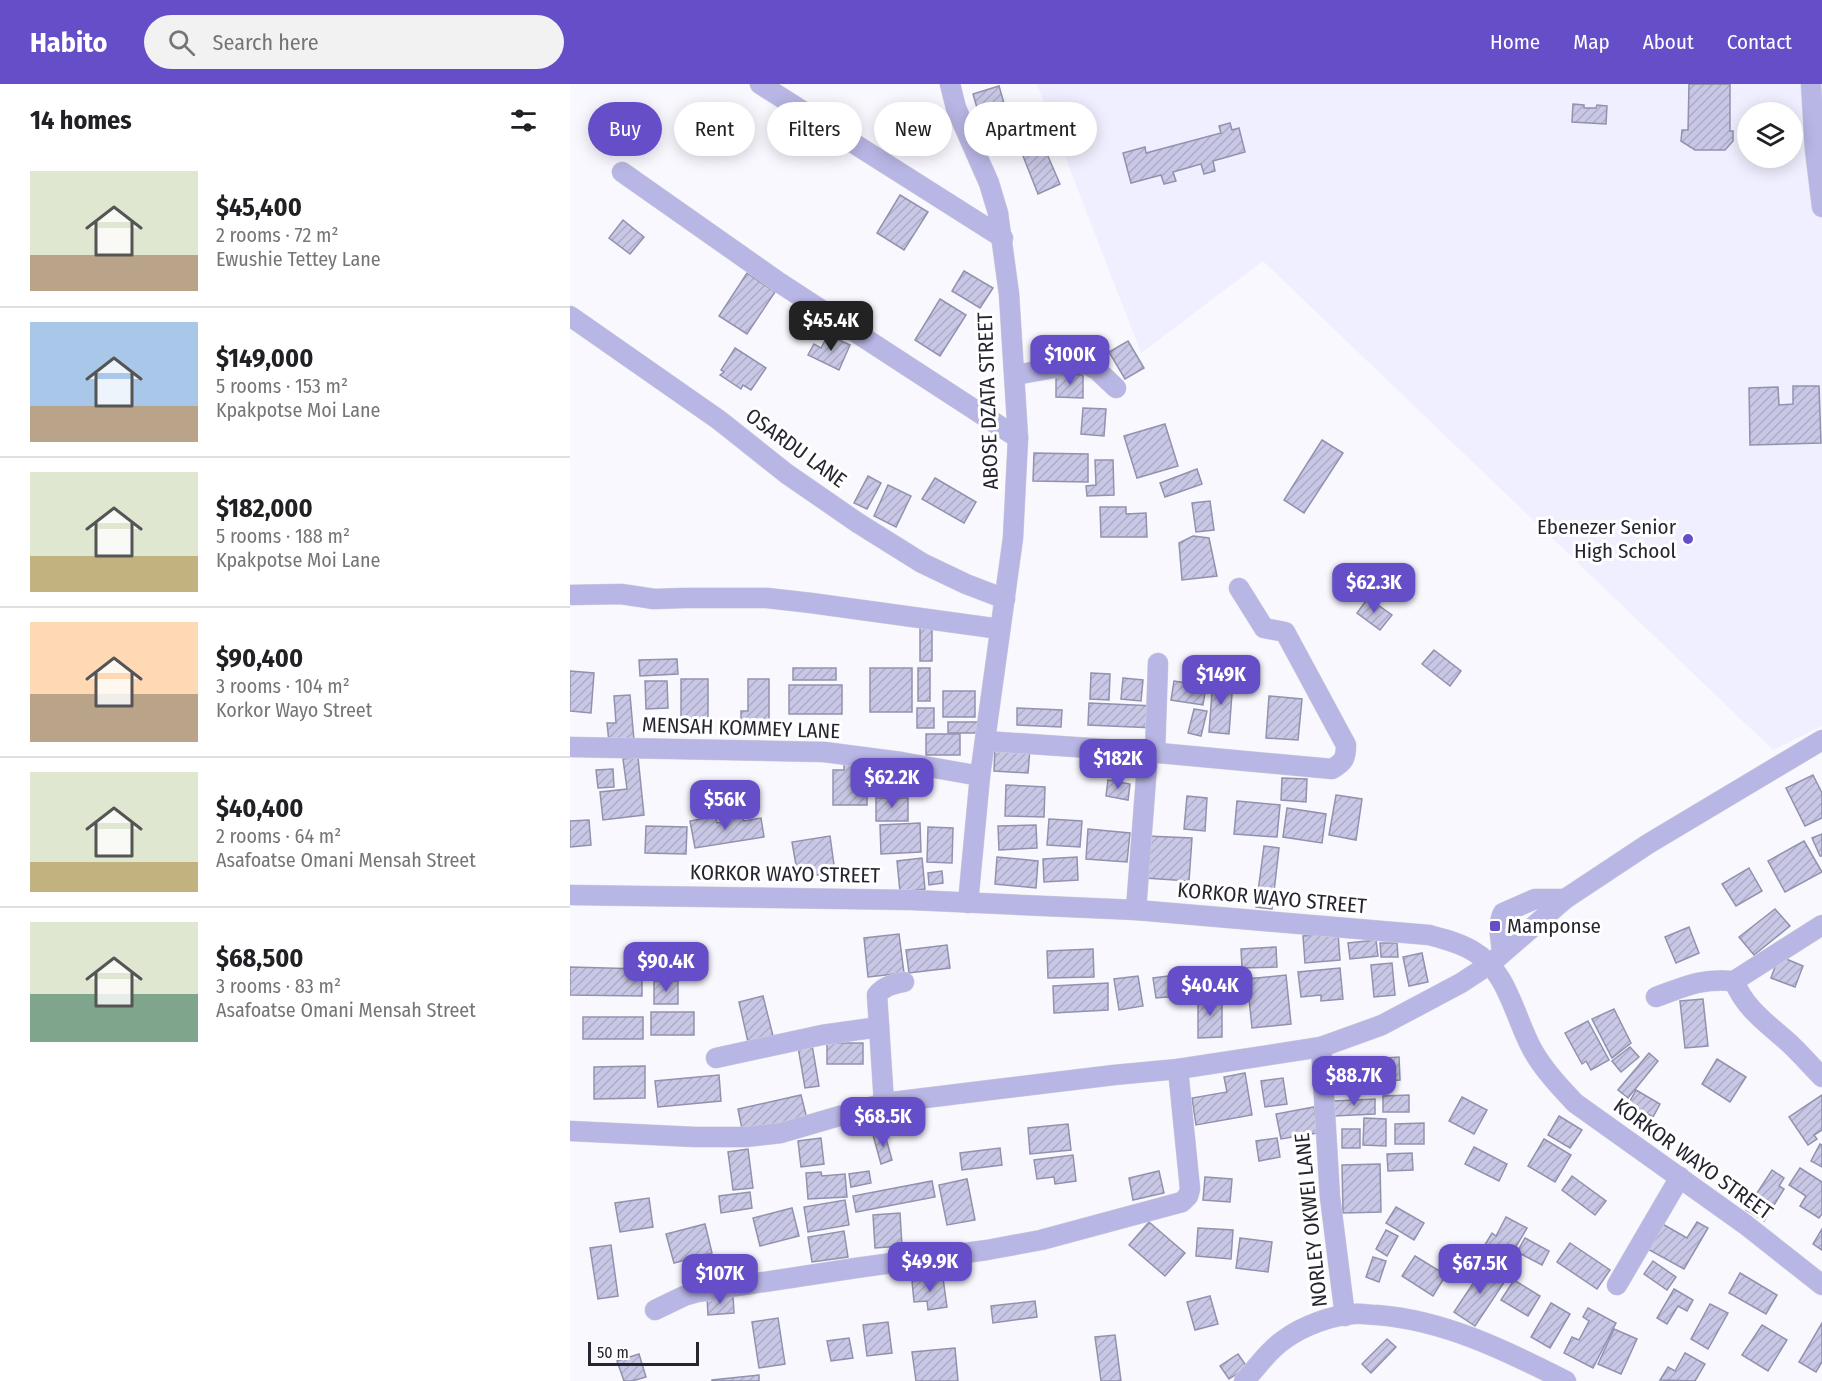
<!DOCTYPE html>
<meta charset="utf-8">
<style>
body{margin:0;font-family:"Fira Sans Condensed",sans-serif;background:#f2f2f2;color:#202124;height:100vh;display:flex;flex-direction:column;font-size:22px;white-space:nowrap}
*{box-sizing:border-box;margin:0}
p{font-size:20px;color:#757577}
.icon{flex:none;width:33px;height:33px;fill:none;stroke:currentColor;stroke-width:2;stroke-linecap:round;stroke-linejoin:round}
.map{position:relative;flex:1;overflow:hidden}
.side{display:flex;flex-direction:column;background:#fff;width:570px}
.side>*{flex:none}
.guide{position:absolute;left:18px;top:18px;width:570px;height:54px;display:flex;gap:12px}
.fabs{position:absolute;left:1167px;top:18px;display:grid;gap:12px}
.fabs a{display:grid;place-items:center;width:66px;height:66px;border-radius:50%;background:#fff;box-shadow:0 3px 15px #0003;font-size:30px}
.scale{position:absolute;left:18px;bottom:15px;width:111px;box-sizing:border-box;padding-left:6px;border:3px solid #262631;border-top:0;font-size:16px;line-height:21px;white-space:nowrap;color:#262631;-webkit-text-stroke:4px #fff;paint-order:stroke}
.price{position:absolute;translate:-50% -51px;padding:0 14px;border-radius:12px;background:#654ec7;color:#fff;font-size:20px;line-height:39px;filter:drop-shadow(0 2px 3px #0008)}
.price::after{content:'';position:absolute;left:50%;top:36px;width:18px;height:14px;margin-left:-9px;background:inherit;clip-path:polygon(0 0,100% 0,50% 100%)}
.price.selected{background:#222;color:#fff}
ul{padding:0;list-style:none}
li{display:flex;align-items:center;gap:18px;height:150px;padding:0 30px}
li+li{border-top:2px solid #e0e0e0}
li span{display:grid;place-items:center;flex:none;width:168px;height:120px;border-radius:0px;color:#555}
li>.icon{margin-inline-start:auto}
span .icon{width:72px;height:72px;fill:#fffc;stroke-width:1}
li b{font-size:26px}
h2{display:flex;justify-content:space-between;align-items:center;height:72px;padding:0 30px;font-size:26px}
.tag{padding:0 21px;border-radius:27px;background:#fff;box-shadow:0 3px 15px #0003;font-size:21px;line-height:54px}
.tag.selected{background:#654ec7;color:#fff}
header{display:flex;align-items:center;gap:36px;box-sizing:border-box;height:84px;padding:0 30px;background:#654ec7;color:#fff}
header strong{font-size:28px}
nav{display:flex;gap:33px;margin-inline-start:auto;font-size:21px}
.search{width:420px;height:54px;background:#f2f2f2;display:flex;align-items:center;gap:15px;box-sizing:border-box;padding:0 21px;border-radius:33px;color:#757577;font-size:22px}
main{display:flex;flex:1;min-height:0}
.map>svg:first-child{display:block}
</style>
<header>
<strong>Habito</strong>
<div class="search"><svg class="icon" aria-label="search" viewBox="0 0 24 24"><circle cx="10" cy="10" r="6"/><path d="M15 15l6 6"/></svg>Search here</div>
<nav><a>Home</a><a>Map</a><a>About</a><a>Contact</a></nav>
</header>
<main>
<section class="side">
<h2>14 homes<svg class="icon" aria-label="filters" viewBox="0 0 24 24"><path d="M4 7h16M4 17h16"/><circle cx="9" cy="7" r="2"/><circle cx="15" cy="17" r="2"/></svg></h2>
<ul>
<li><span style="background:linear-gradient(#dfe7d0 70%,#b9a48a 0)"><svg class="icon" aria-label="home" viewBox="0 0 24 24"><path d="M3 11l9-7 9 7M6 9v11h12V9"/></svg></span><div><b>$45,400</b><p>2 rooms · 72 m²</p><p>Ewushie Tettey Lane</p></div></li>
<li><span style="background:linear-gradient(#a9c7e8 70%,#b9a48a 0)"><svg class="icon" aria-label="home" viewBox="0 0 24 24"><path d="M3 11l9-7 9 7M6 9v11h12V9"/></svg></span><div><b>$149,000</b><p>5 rooms · 153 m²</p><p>Kpakpotse Moi Lane</p></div></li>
<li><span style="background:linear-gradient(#dfe7d0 70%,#c2b280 0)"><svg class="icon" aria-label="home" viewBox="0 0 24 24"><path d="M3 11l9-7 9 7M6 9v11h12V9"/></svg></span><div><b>$182,000</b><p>5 rooms · 188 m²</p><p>Kpakpotse Moi Lane</p></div></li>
<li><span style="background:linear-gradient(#ffd9b3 60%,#b9a48a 0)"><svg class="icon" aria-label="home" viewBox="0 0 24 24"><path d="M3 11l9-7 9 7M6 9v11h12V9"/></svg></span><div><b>$90,400</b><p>3 rooms · 104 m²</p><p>Korkor Wayo Street</p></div></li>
<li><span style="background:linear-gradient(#dfe7d0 75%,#c2b280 0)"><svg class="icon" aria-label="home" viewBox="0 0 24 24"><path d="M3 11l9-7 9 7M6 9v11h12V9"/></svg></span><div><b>$40,400</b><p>2 rooms · 64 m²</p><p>Asafoatse Omani Mensah Street</p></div></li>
<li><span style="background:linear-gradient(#dfe7d0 60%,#7fa58c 0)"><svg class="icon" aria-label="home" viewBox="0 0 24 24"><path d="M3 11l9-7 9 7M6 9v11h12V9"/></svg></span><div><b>$68,500</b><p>3 rooms · 83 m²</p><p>Asafoatse Omani Mensah Street</p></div></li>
</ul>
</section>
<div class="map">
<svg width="1252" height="1297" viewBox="0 0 1252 1297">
<defs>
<pattern id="building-hatch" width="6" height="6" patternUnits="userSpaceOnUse" patternTransform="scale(1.5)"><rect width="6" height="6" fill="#c8c8e6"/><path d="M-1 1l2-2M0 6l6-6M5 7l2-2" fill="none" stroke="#acacc6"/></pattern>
</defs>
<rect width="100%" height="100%" fill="#f8f8fe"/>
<!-- built -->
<path fill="#f0efff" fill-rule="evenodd" d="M467,0H1252V642L1203,666L693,177L571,269ZM1178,28H1222V74H1178Z"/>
<!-- building -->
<g fill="url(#building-hatch)" stroke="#9291ae" stroke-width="1.5">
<polygon points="1119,0 1160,0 1160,47 1163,47 1163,57 1155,66 1125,66 1111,57 1112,46 1118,46"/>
<polygon points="429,2 436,26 410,34 403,10"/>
<polygon points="1003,20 1014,21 1014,24 1026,24 1027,21 1037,22 1036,40 1002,38"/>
<polygon points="660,39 662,46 669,44 675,68 643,77 645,87 634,90 631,80 603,88 606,97 594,100 591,91 561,99 553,69 575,63 576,69 651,49 649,42"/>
<polygon points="474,63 490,100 468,110 453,72"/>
<polygon points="330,111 358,128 334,166 307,149"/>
<polygon points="53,136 74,153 60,170 39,154"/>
<polygon points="394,187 423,204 410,224 382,207"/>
<polygon points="177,189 205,208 177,250 149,232"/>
<polygon points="370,215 396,231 370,272 345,256"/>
<polygon points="258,251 280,261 269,286 238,271 244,260 251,264"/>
<polygon points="558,257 574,284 555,295 539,268"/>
<polygon points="165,264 196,284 181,306 173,301 171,305 150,291 154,288 151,286"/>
<polygon points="486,290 513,291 513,314 486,313"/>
<polygon points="1223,302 1249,302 1251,359 1180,361 1179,304 1208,303 1209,321 1223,320"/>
<polygon points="513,324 536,325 534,352 511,350"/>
<polygon points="595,340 608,382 567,394 554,352"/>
<polygon points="752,356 773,369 734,429 714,416"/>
<polygon points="464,369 518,370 518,398 463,397"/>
<polygon points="525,376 543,376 544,411 517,412 516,402 526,401"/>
<polygon points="627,385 632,400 595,413 590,399"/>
<polygon points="298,392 311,399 297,425 284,419"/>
<polygon points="365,394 406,418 394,439 352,415"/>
<polygon points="318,401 341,412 326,443 304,432"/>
<polygon points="640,417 644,446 626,448 622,419"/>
<polygon points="530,423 556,423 556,430 576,429 577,453 531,453"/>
<polygon points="623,452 639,454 647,492 612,496 609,459"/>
<polygon points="798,514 822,531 810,546 787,529"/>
<rect x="350" y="540" width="12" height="37"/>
<polygon points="864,566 891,587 880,602 852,580"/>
<polygon points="107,575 108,590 70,592 69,576"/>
<rect x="223" y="584" width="43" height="12"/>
<rect x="300" y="584" width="42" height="44"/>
<rect x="348" y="584" width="12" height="33"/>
<polygon points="0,587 24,589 21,629 0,627"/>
<polygon points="521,589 540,590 539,616 520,615"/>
<polygon points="553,594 573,596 571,617 551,615"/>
<rect x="111" y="595" width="27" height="43"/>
<polygon points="178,595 199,595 199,649 171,649 171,627 178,627"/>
<polygon points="643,595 663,596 659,650 639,648"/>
<polygon points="75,597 97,597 98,624 76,625"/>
<polygon points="604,597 636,602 633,621 601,616"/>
<rect x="219" y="601" width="53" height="29"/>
<rect x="373" y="607" width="32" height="26"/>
<polygon points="60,611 64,656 39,658 37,639 46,639 44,612"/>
<polygon points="699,612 732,615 728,656 696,654"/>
<polygon points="519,619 586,622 585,644 518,641"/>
<rect x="347" y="624" width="17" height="20"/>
<polygon points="447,624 492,626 491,643 447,641"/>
<polygon points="624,625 637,627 631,652 618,649"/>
<rect x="378" y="638" width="31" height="11"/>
<rect x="356" y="650" width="34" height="21"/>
<polygon points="425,662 460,664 458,689 424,687"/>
<polygon points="68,673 74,731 33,736 30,708 57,705 53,675"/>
<polygon points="274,675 297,675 297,721 263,721 263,686 274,686"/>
<polygon points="43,685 44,703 28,704 26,686"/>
<polygon points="1243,691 1252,709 1252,734 1235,742 1216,704"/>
<polygon points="712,694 737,695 736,718 711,716"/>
<polygon points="538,696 560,700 558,716 536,712"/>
<polygon points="436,701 475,703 474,733 435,732"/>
<polygon points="766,711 792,715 786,756 759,751"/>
<polygon points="617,712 637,714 635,747 614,745"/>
<rect x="306" y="714" width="32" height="23"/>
<polygon points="667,717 710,721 707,753 664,750"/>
<polygon points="717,724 756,730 752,759 713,753"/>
<polygon points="172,731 174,737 191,734 194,753 125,764 120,737 146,732 147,739 160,737 160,733"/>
<polygon points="479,735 512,737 510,763 477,761"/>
<polygon points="19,736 21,761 0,763 0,737"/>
<polygon points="350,739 351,768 311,770 310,741"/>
<polygon points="466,741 467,764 429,766 428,742"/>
<polygon points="76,742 117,743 116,770 75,769"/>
<polygon points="358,743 383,744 382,779 357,778"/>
<polygon points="518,745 560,749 557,778 516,775"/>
<polygon points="1252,750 1252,772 1250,772 1242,754"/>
<polygon points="260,752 264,781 256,782 257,789 241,792 240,785 227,787 222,758"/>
<polygon points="577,752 622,754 619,797 575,794"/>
<polygon points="1234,757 1252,788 1215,808 1198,777"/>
<polygon points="694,762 709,764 702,825 686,823"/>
<polygon points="427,773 468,777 466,804 425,800"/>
<polygon points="507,773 508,796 474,798 473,775"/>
<polygon points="352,774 355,805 330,808 327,777"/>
<polygon points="1179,784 1192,807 1166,822 1152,800"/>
<polygon points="372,787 373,799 359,801 358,789"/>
<polygon points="1205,825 1220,842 1184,871 1169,853"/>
<polygon points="1119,843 1129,869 1106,879 1095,853"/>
<polygon points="768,849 770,876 735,879 733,852"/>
<polygon points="329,850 334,889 298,893 294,854"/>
<polygon points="806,856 808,872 780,875 778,859"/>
<polygon points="810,859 827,859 828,873 811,873"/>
<polygon points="377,861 380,884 339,889 336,866"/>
<polygon points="706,863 707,883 672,884 671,865"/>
<polygon points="523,865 524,893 478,894 477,867"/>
<polygon points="852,869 858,898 839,902 833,873"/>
<polygon points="1209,872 1233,882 1225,903 1201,894"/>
<polygon points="822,879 825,911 804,913 801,881"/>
<polygon points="0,883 72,885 72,912 0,911"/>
<polygon points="770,884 773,915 751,917 751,911 731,913 728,888"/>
<polygon points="606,891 609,912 586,914 583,894"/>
<polygon points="716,891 721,940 682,944 677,895"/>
<polygon points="568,892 573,922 549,926 544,895"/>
<rect x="84" y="897" width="24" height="23"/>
<polygon points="538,899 538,926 484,929 483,902"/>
<polygon points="193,912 203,952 178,958 169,918"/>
<polygon points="628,913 652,913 652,953 628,954"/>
<polygon points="1133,915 1138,962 1115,964 1110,917"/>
<polygon points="1044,925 1061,959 1042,974 1022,935"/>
<rect x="81" y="928" width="43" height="23"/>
<rect x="13" y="933" width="60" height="22"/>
<polygon points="1018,937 1039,976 1021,986 1016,977 1012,980 995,949"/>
<rect x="257" y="959" width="36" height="21"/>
<polygon points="242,961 249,1002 235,1004 228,963"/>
<polygon points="1060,963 1069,973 1051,988 1042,977"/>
<polygon points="1079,969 1088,977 1058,1014 1048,1006"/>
<polygon points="829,973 830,996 784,999 783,976"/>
<polygon points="1147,975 1176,993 1160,1018 1132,1000"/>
<polygon points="75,982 75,1014 24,1015 24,983"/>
<polygon points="675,989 682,1031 626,1041 622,1014 657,1008 654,993"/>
<polygon points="149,991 151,1017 88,1023 85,997"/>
<polygon points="713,994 717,1020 695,1023 691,997"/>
<polygon points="1066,1006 1090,1020 1083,1033 1059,1019"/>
<polygon points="231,1011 237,1035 173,1050 168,1025"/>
<polygon points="839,1011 839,1028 813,1028 813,1012"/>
<polygon points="1252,1011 1252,1046 1244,1051 1247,1055 1238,1061 1219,1033"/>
<polygon points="892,1013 917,1026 904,1050 879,1037"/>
<polygon points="805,1015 805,1030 764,1032 764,1017"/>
<polygon points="744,1023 748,1049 711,1055 706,1030"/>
<polygon points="989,1032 1012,1046 1000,1064 978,1051"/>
<polygon points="794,1034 816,1035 816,1062 793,1061"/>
<polygon points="854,1039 854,1060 825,1060 825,1040"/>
<polygon points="498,1040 501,1066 460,1070 458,1044"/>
<rect x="772" y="1045" width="18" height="19"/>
<polygon points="314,1047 322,1076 311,1080 303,1051"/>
<polygon points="251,1054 254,1080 231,1083 228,1057"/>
<polygon points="707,1054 710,1073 689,1077 686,1057"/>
<polygon points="974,1055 1001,1071 985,1098 958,1082"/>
<polygon points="1250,1060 1252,1061 1252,1083 1241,1077"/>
<polygon points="904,1063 937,1080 929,1097 895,1080"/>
<polygon points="430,1064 432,1081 392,1086 390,1069"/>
<polygon points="178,1065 183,1104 163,1106 158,1068"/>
<polygon points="842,1069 843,1086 818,1087 817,1070"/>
<polygon points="503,1071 506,1097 485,1100 484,1093 467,1095 464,1076"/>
<polygon points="810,1080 811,1128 773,1129 772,1081"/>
<polygon points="1230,1084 1252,1098 1252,1130 1249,1134 1230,1122 1236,1112 1219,1101"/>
<polygon points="1202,1086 1214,1094 1209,1102 1214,1105 1194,1137 1176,1126"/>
<polygon points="299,1087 301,1099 281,1103 279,1090"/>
<polygon points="589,1087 594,1109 563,1116 559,1094"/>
<polygon points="251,1088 252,1092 275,1090 277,1113 238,1115 236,1089"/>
<polygon points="1002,1092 1036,1117 1025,1131 992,1106"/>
<polygon points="635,1093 662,1095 660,1118 633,1116"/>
<polygon points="397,1095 405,1136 377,1141 369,1101"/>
<polygon points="362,1097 365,1113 286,1128 283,1112"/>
<polygon points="180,1108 182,1124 151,1129 149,1112"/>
<polygon points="79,1114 83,1143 50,1148 45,1119"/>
<polygon points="275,1116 279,1141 238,1148 234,1123"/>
<polygon points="826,1123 854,1139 844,1156 816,1139"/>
<polygon points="222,1124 229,1152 190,1162 183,1134"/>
<polygon points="330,1129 332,1162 305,1164 303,1131"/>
<polygon points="936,1133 957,1144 937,1178 913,1164 922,1149 926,1152"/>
<polygon points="579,1138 615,1169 595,1192 559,1161"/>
<polygon points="1089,1138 1117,1154 1127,1138 1138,1144 1114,1185 1074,1163"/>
<polygon points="135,1140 142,1169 104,1179 96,1150"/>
<polygon points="628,1144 663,1146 661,1175 626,1172"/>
<polygon points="1252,1145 1252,1166 1243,1160"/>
<polygon points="816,1146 828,1152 817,1172 806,1165"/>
<polygon points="274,1147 278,1173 242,1178 238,1153"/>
<polygon points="670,1154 702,1158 698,1188 666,1184"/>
<polygon points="955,1154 979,1167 972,1181 947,1168"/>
<polygon points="1000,1159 1040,1186 1027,1205 987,1178"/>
<polygon points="41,1161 48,1212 28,1215 20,1164"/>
<polygon points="845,1172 876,1191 863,1212 832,1192"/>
<polygon points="803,1173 816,1177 809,1198 796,1193"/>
<polygon points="1083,1177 1106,1193 1097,1206 1074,1190"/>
<polygon points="916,1180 937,1194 905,1242 884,1228"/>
<polygon points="1170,1189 1207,1211 1196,1230 1159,1209"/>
<polygon points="373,1194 377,1223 358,1226 357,1217 344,1218 342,1197"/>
<polygon points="944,1196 970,1212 958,1232 931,1216"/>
<polygon points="1104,1205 1123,1216 1117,1227 1108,1222 1097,1240 1087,1234"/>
<polygon points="163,1212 164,1229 138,1231 137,1213"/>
<polygon points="640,1212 648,1240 625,1246 617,1218"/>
<polygon points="465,1217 467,1233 423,1239 421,1222"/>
<polygon points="981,1219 1000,1230 980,1264 961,1253"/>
<polygon points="1140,1220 1158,1229 1138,1265 1121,1255"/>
<polygon points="1018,1224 1046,1239 1023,1284 994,1269 1002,1253 1009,1256 1019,1237 1013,1233"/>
<polygon points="208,1234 215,1280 189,1284 182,1238"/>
<polygon points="318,1238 322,1269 297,1272 293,1241"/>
<polygon points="1252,1239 1252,1278 1246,1288 1229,1278"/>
<polygon points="1192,1241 1217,1256 1198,1287 1172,1271"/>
<polygon points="1044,1245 1067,1255 1051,1290 1028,1280"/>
<polygon points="545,1251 551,1297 531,1297 525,1253"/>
<polygon points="279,1254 283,1274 261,1277 257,1257"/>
<polygon points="817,1255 826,1263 801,1289 792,1280"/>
<polygon points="385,1264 388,1297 346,1297 342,1268"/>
<polygon points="1115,1269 1135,1280 1125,1297 1090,1296 1098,1283 1105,1287"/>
<polygon points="69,1270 76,1293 62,1297 54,1297 47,1277"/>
<polygon points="668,1270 677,1283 659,1295 650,1282"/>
<polygon points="189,1291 189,1297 142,1297 142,1296"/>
</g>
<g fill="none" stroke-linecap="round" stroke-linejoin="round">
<!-- minor casing -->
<g stroke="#d2d2d9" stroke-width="21">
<g id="minor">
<polyline points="190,0 433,154"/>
<polyline points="380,0 386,24 419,99 428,129 439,210 448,354 443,454 410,692 398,819"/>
<polyline points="1241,0 1245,66 1252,123"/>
<polyline points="52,88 210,199 448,354"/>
<polyline points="0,232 149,336 217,390 288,439 352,479 396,500 435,515"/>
<polyline points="445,291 484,284 501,279 514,279 527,286 546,304"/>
<polyline points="0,511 51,510 84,515 114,514 197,514 241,519 430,545"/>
<path d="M415,657L578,668L762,685C774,678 776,674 776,661L715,548L694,544L669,504"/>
<polyline points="0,663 254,668 331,678 410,692"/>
<polyline points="585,669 588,579"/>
<path d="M0,811L342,816L566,826L859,851C874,855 890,859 903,867C938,887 944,932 962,965C973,985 989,1002 1005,1019L1176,1141L1252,1201"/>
<polyline points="566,826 578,668"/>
<path d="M932,868C931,856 927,840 933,829L965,815H995"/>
<path d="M1164,897C1175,925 1198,940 1219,959C1231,970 1241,982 1252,993"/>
<path d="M1086,913C1116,902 1131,894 1164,897L1252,841"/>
<polyline points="751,963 760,1113 775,1232"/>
<polyline points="146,974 252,951 309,943"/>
<path d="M314,1019L307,911C314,902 323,900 334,898"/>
<polyline points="0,1047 125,1053 175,1053 211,1049 314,1019 544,991 608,985 751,963 812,941 891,899 920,880 995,815 1078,760 1252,656"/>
<polyline points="1047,1201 1110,1093"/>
<polyline points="85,1226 114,1212 128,1208 286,1184 417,1166 471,1156 612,1118 618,1112 620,1105 608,985"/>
<path d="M674,1297C688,1283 697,1267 715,1255C733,1242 762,1231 784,1230C791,1229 799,1231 807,1231C874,1236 937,1267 996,1297"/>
</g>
</g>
<!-- minor -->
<use href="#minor" stroke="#b8b6e4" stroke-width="20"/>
</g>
<!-- markers -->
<g fill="#654ec7" stroke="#fff" stroke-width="2">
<circle cx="1118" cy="455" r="6"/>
<rect x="919" y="836" width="12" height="12" rx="3"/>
</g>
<g text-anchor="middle" stroke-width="6" stroke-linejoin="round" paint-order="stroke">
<!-- street labels -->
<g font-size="21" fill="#262631" stroke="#fff">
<text transform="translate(418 317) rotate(-92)" y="7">ABOSE DZATA STREET</text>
<text transform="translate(226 364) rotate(36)" y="7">OSARDU LANE</text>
<text transform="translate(171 644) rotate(2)" y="7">MENSAH KOMMEY LANE</text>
<text transform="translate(215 790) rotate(1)" y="7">KORKOR WAYO STREET</text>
<text transform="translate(702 814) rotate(5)" y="7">KORKOR WAYO STREET</text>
<text transform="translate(1123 1075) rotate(36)" y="7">KORKOR WAYO STREET</text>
<text transform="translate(741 1136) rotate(-96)" y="7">NORLEY OKWEI LANE</text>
</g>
<!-- poi labels -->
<g font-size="21" fill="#262631" stroke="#fff" text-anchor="end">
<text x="1106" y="450">Ebenezer Senior<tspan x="1106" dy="24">High School</tspan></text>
<text x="937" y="849" text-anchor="start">Mamponse</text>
</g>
</g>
</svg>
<div class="fabs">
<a><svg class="icon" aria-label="layers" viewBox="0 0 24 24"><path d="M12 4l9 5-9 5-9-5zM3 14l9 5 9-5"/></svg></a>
</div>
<div class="scale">50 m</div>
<b class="price selected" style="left:261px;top:268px">$45.4K</b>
<b class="price" style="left:500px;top:302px">$100K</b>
<b class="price" style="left:804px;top:530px">$62.3K</b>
<b class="price" style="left:651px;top:622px">$149K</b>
<b class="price" style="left:548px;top:706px">$182K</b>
<b class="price" style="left:322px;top:725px">$62.2K</b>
<b class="price" style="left:155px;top:747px">$56K</b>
<b class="price" style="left:96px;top:909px">$90.4K</b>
<b class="price" style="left:640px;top:933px">$40.4K</b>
<b class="price" style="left:784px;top:1023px">$88.7K</b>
<b class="price" style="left:313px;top:1064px">$68.5K</b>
<b class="price" style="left:360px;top:1209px">$49.9K</b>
<b class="price" style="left:910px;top:1211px">$67.5K</b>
<b class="price" style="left:150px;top:1221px">$107K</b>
<div class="guide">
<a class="tag selected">Buy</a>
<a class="tag">Rent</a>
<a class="tag">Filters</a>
<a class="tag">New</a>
<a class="tag">Apartment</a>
</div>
</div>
</main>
